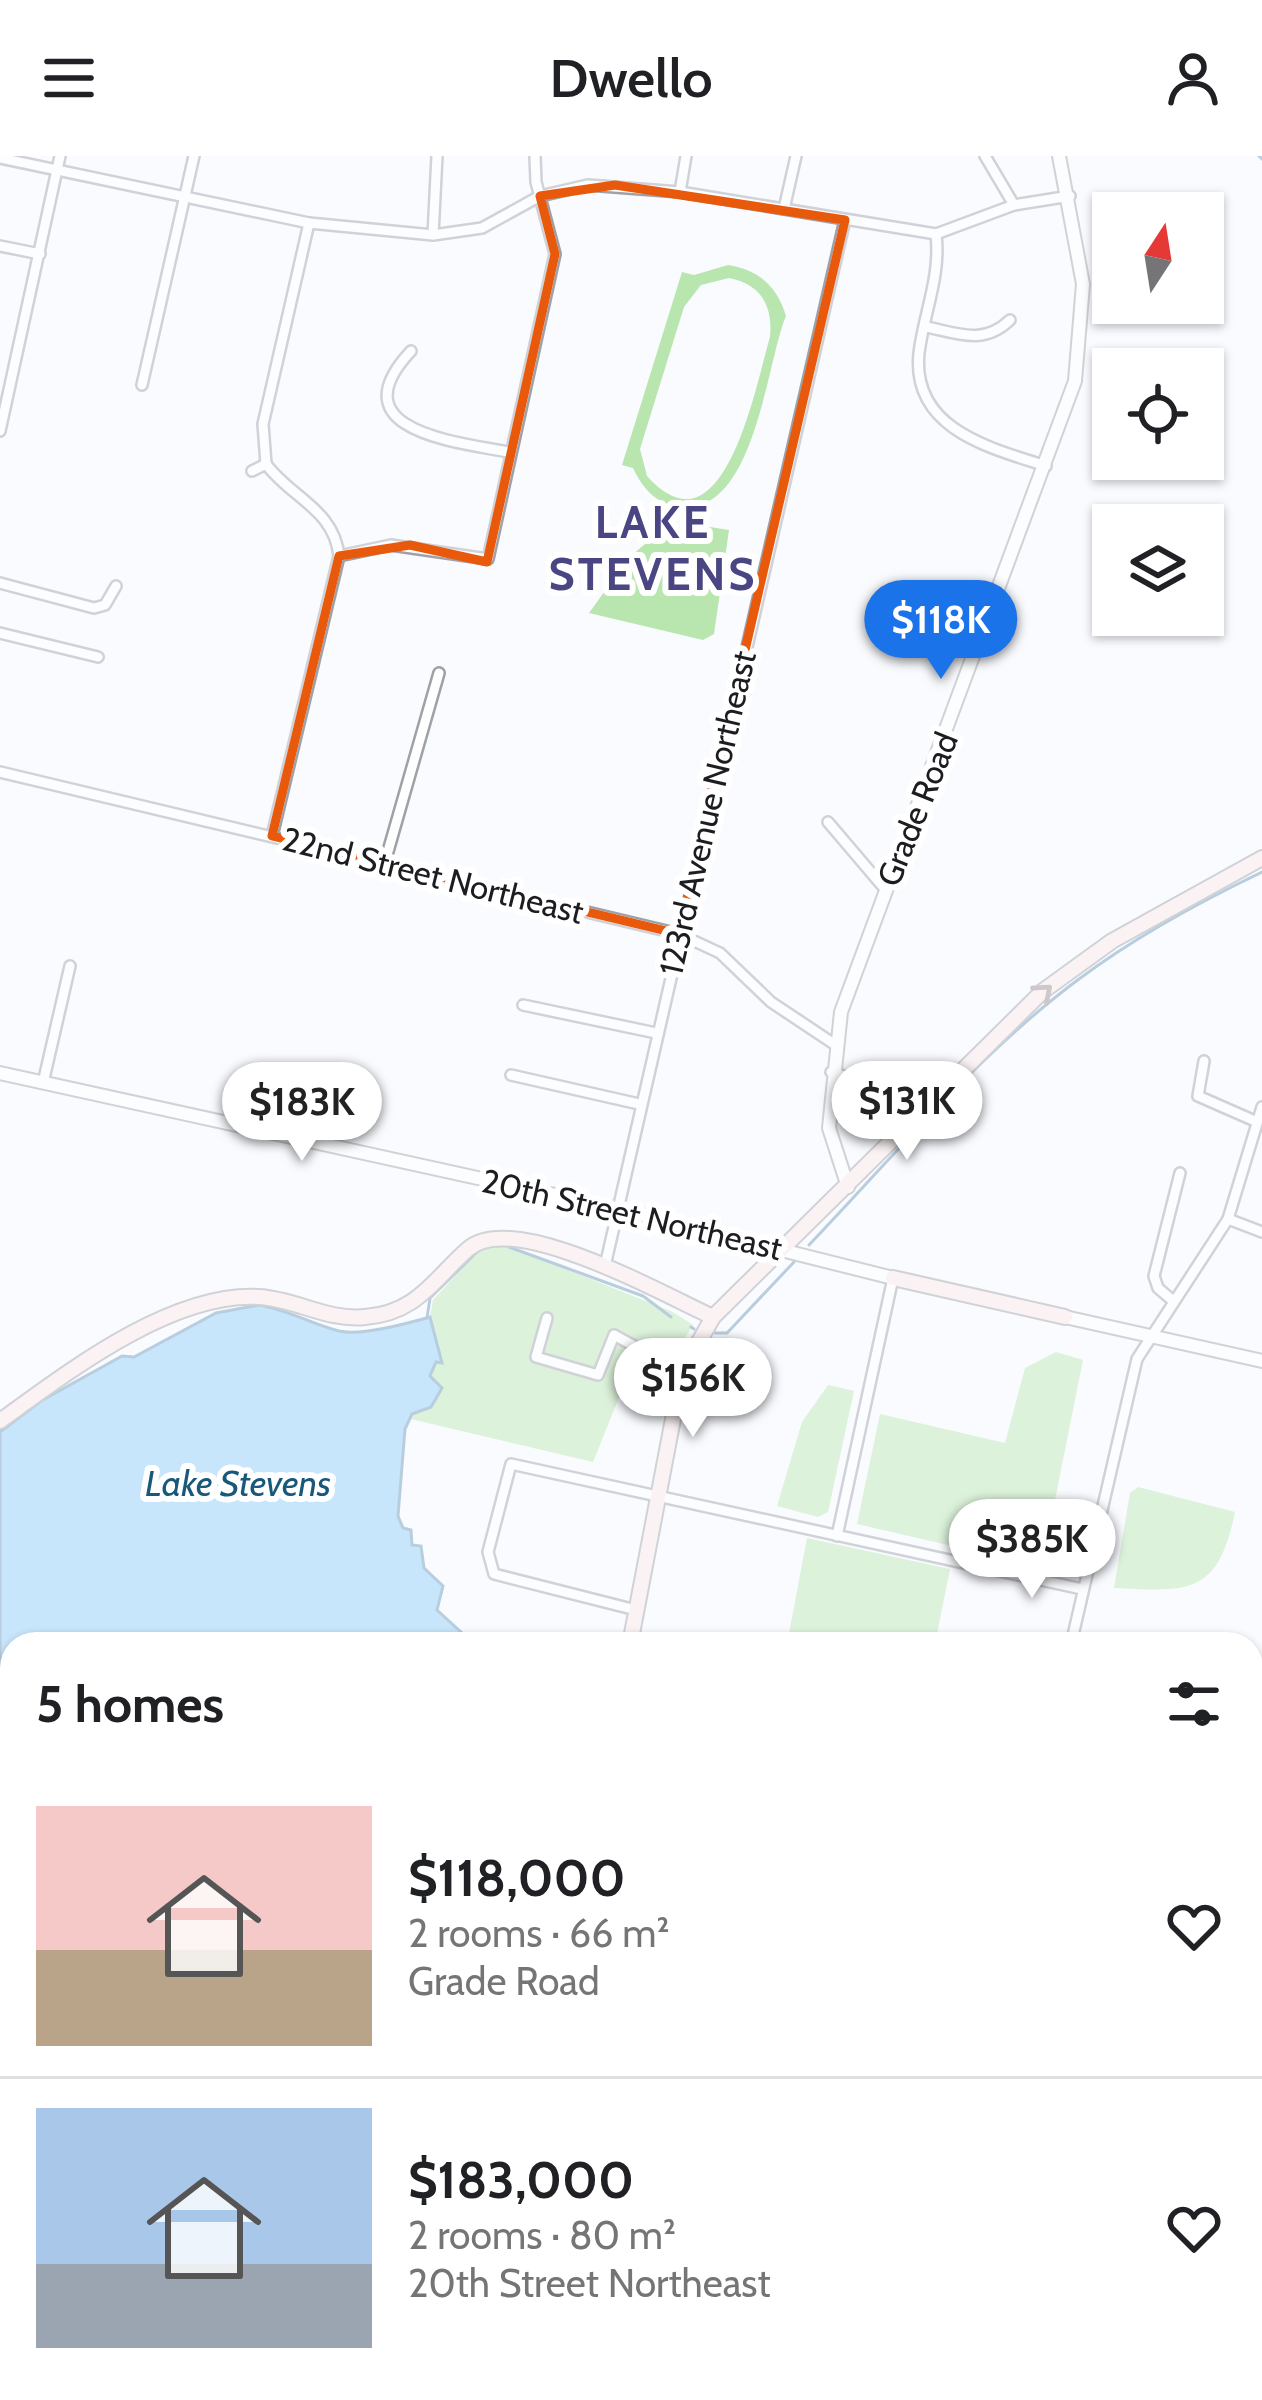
<!DOCTYPE html>
<meta charset="utf-8">
<style>
body{margin:0;font-family:Cabin,sans-serif;background:#f6f6f6;color:#202124;height:100vh;display:flex;flex-direction:column;font-size:45px;white-space:nowrap}
*{box-sizing:border-box;margin:0}
p{font-size:39px;color:#757577}
.icon{flex:none;width:66px;height:66px;fill:none;stroke:currentColor;stroke-width:2;stroke-linecap:round;stroke-linejoin:round}
.map{position:relative;flex:1;overflow:hidden}
.details{position:absolute;left:0px;top:1476px;width:1263px;height:768px;display:flex;flex-direction:column;background:#fff;border-radius:36px 36px 0 0;box-shadow:0 3px 9px #0004}
.details>*{flex:none}
.needle{width:78px;rotate:12deg}
.tools{position:absolute;left:1092px;top:36px;display:grid;gap:24px}
.tools a{display:grid;place-items:center;width:132px;height:132px;border-radius:0px;background:#fff;box-shadow:0 3px 9px #0004;font-size:60px}
.price{position:absolute;translate:-50% -102px;padding:0 27px;border-radius:42px;background:#fff;color:#222;font-size:39px;line-height:78px;filter:drop-shadow(0 3px 6px #0008)}
.price::after{content:'';position:absolute;left:50%;top:72px;width:36px;height:27px;margin-left:-18px;background:inherit;clip-path:polygon(0 0,100% 0,50% 100%)}
.price.current{background:#1a73e8;color:#fff}
ul{padding:0;list-style:none}
li{display:flex;align-items:center;gap:36px;height:300px;padding:0 36px}
li+li{border-top:3px solid #e0e0e0}
li span{display:grid;place-items:center;flex:none;width:336px;height:240px;border-radius:0px;color:#555}
li>.icon{margin-inline-start:auto}
span .icon{width:144px;height:144px;fill:#fffc;stroke-width:1}
li b{font-size:51px}
h2{display:flex;justify-content:space-between;align-items:center;height:144px;padding:0 36px;font-size:51px}
header{display:flex;justify-content:space-between;align-items:center;height:156px;padding:0 36px;background:#fff;font-size:54px;font-weight:600}
.map>svg:first-child{display:block}
</style>
<header><svg class="icon" aria-label="menu" viewBox="0 0 24 24"><path d="M4 6h16M4 12h16M4 18h16"/></svg>Dwello<svg class="icon" aria-label="person" viewBox="0 0 24 24"><circle cx="12" cy="8" r="4"/><path d="M4 21q1-7 8-7t8 7"/></svg></header>
<div class="map">
<svg width="1262" height="2244" viewBox="0 0 1262 2244">
<rect width="100%" height="100%" fill="#f9fbff"/>
<!-- green -->
<g fill="#b8e6ae" fill-rule="evenodd">
<path d="M728,109C759,114 777,130 786,160C766,208 755,358 681,351C657,349 643,333 633,312L622,309L682,116L694,119ZM729,122C761,128 773,150 770,181C756,227 724,406 647,320L640,293L684,151L701,129Z"/>
<path d="M691,368L729,374L714,478L703,484L589,457C623,412 634,381 691,368Z"/>
<polygon points="508,1090 673,1156 693,1169 678,1193 622,1234 593,1306 411,1263 436,1205 442,1206 430,1161 433,1144 479,1094"/>
<polygon points="1056,1196 1083,1204 1055,1344 1082,1351 1069,1417 857,1368 880,1258 1005,1287 1025,1212"/>
<polygon points="828,1229 854,1235 828,1356 818,1361 777,1350 802,1266"/>
<path d="M1138,1331L1235,1356C1218,1438 1191,1436 1114,1432L1130,1337Z"/>
<polygon points="807,1382 950,1413 935,1488 787,1488"/>
<polygon points="652,2232 1204,2232 1201,2244 707,2244"/>
</g>
<!-- water -->
<path fill="#89cbf7" stroke="#6897b6" stroke-width="3" d="M259,1149C289,1154 311,1168 339,1175C360,1180 409,1167 430,1161L442,1207L436,1206L430,1220L442,1232L431,1251L412,1258L405,1273L398,1360L403,1372L411,1374L412,1389L421,1390L424,1412L443,1430L437,1454L474,1488H12V1720L0,1750V1276L41,1245L122,1200L134,1201L216,1157Z"/>
<g fill="none" stroke-linecap="round" stroke-linejoin="round">
<!-- stream -->
<g stroke="#6897b6" stroke-width="3">
<polyline points="1259,0 1262,3"/>
<path d="M809,1089C895,999 978,898 1079,823C1135,781 1199,746 1262,716"/>
<polyline points="509,1091 643,1140 671,1161"/>
<polyline points="427,1162 430,1142 477,1096"/>
<polyline points="691,1171 694,1173"/>
<polyline points="715,1177 727,1177 794,1106"/>
</g>
<!-- minor casing -->
<g stroke="#9ea1a7" stroke-width="14">
<g id="minor">
<polyline points="985,0 1014,49"/>
<polyline points="0,2 309,67 433,79 482,72 540,40 588,29 680,36 936,78 1014,49 1070,40"/>
<polyline points="680,36 686,0"/>
<polyline points="784,53 796,0"/>
<path d="M936,78C941,121 924,156 919,197C911,273 990,292 1046,310"/>
<polyline points="433,79 437,0"/>
<polyline points="0,90 40,98"/>
<path d="M927,171C959,178 984,189 1010,164"/>
<path d="M411,195C336,275 457,286 508,296"/>
<polyline points="142,229 194,0"/>
<polyline points="0,275 60,0"/>
<polyline points="266,308 263,268 309,67"/>
<path d="M252,315L266,308C291,342 334,353 339,400L391,389L488,403L555,98L536,26L535,0"/>
<polyline points="0,427 94,452 105,449 116,430"/>
<polyline points="879,452 889,441 929,453 936,461"/>
<polyline points="888,464 916,474 939,464"/>
<polyline points="952,475 979,488"/>
<polyline points="0,477 98,501"/>
<polyline points="0,616 679,778 720,797 771,846 834,888"/>
<polyline points="828,666 885,733"/>
<polyline points="272,680 339,400"/>
<polyline points="385,706 439,517"/>
<polyline points="523,849 656,877"/>
<polyline points="1204,905 1198,940 1255,965"/>
<polyline points="831,916 929,947"/>
<polyline points="511,919 639,948"/>
<polyline points="43,927 70,810"/>
<polyline points="1228,1063 1262,1076"/>
<polyline points="605,1110 845,64"/>
<polyline points="1172,1144 1158,1132 1154,1120 1180,1017"/>
<polyline points="547,1162 536,1201 598,1219 614,1179 682,1216"/>
<polyline points="837,1380 893,1122"/>
<polyline points="636,1454 494,1418 488,1396 511,1308 1082,1433"/>
<polyline points="1071,1488 1137,1203 1228,1063 1262,951"/>
<polyline points="152,2244 155,2232"/>
<polyline points="410,2244 418,2232"/>
</g>
</g>
<!-- tertiary casing -->
<g stroke="#9ea1a7" stroke-width="16">
<g id="tertiary">
<polyline points="0,917 614,1052 893,1122"/>
<polyline points="848,1031 829,972 841,856 1075,225 1083,128 1059,0"/>
<polyline points="1065,1161 1262,1205"/>
<polyline points="1251,1784 1262,1787"/>
</g>
</g>
<!-- secondary casing -->
<g stroke="#9ea1a7" stroke-width="18">
<g id="secondary">
<polyline points="893,1122 1065,1161"/>
<path d="M0,1265C68,1216 171,1136 259,1141C296,1143 327,1165 365,1161C417,1157 433,1124 468,1093C513,1053 664,1139 713,1161"/>
<polyline points="630,1488 682,1216 713,1161 1043,835 1112,785 1262,702"/>
<polyline points="18,2244 18,2232"/>
</g>
</g>
<!-- minor -->
<use href="#minor" stroke="#fff" stroke-width="9"/>
<!-- tertiary -->
<use href="#tertiary" stroke="#fff" stroke-width="12"/>
<!-- secondary -->
<use href="#secondary" stroke="#fde8e5" stroke-width="14"/>
</g>
<!-- one-way arrows -->
<defs><path id="oneway-chevron" d="M-2-3.5L2.5 0L-2 3.5" fill="none" stroke-width="1.6" stroke-linecap="round" stroke-linejoin="round" transform="scale(3)"/></defs>
<use stroke="#988d8c" href="#oneway-chevron" transform="translate(1044 836) rotate(-41)"/>
<!-- marked area -->
<path d="M0 0H1262V2244H0ZM615,29L845,64L679,778L272,680L339,400L410,389L487,406L555,98L540,40Z" fill="#f9fbff" fill-opacity=".55" fill-rule="evenodd"/>
<path fill="none" stroke="#e8590c" stroke-width="9" stroke-linejoin="round" d="M615,29L845,64L679,778L272,680L339,400L410,389L487,406L555,98L540,40Z"/>
<g text-anchor="middle" stroke-width="12" stroke-linejoin="round" paint-order="stroke">
<!-- street labels -->
<g font-size="33" fill="#1c1d20" stroke="#fff">
<text transform="translate(917 653) rotate(-68)" y="12">Grade Road</text>
<text transform="translate(707 657) rotate(-77)" y="12">123rd Avenue Northeast</text>
<text transform="translate(433 719) rotate(14)" y="12">22nd Street Northeast</text>
<text transform="translate(632 1058) rotate(13)" y="12">20th Street Northeast</text>
</g>
<!-- water labels -->
<g font-size="36" font-style="italic" fill="#17587b" stroke="#fff">
<text x="238" y="1340">Lake Stevens</text>
</g>
<!-- district labels -->
<g font-size="45" font-weight="bold" letter-spacing="3" fill="#4a4683" stroke="#fff">
<text x="653" y="382">LAKE<tspan x="653" dy="52">STEVENS</tspan></text>
</g>
</g>
</svg>
<div class="tools">
<a><svg class="needle" viewBox="-14 -14 28 28"><path d="M0-13l5 13h-10z" fill="#e53935"/><path d="M0 13l5-13h-10z" fill="#757577"/></svg></a>
<a><svg class="icon" aria-label="locate" viewBox="0 0 24 24"><circle cx="12" cy="12" r="6"/><path d="M12 2v4M12 18v4M2 12h4M18 12h4"/></svg></a>
<a><svg class="icon" aria-label="layers" viewBox="0 0 24 24"><path d="M12 4l9 5-9 5-9-5zM3 14l9 5 9-5"/></svg></a>
</div>
<b class="price current" style="left:941px;top:526px">$118K</b>
<b class="price" style="left:907px;top:1007px">$131K</b>
<b class="price" style="left:302px;top:1008px">$183K</b>
<b class="price" style="left:693px;top:1284px">$156K</b>
<b class="price" style="left:1032px;top:1445px">$385K</b>
<section class="details">
<h2>5 homes<svg class="icon" aria-label="filters" viewBox="0 0 24 24"><path d="M4 7h16M4 17h16"/><circle cx="9" cy="7" r="2"/><circle cx="15" cy="17" r="2"/></svg></h2>
<ul>
<li><span style="background:linear-gradient(#f6c9c9 60%,#b9a48a 0)"><svg class="icon" aria-label="home" viewBox="0 0 24 24"><path d="M3 11l9-7 9 7M6 9v11h12V9"/></svg></span><div><b>$118,000</b><p>2 rooms · 66 m²</p><p>Grade Road</p></div><svg class="icon" aria-label="heart" viewBox="0 0 24 24"><path d="M12 20l-8-8c-3-5 5-10 8-4 3-6 11-1 8 4z"/></svg></li>
<li><span style="background:linear-gradient(#a9c7e8 65%,#9aa5b1 0)"><svg class="icon" aria-label="home" viewBox="0 0 24 24"><path d="M3 11l9-7 9 7M6 9v11h12V9"/></svg></span><div><b>$183,000</b><p>2 rooms · 80 m²</p><p>20th Street Northeast</p></div><svg class="icon" aria-label="heart" viewBox="0 0 24 24"><path d="M12 20l-8-8c-3-5 5-10 8-4 3-6 11-1 8 4z"/></svg></li>
</ul>
</section>
</div>
